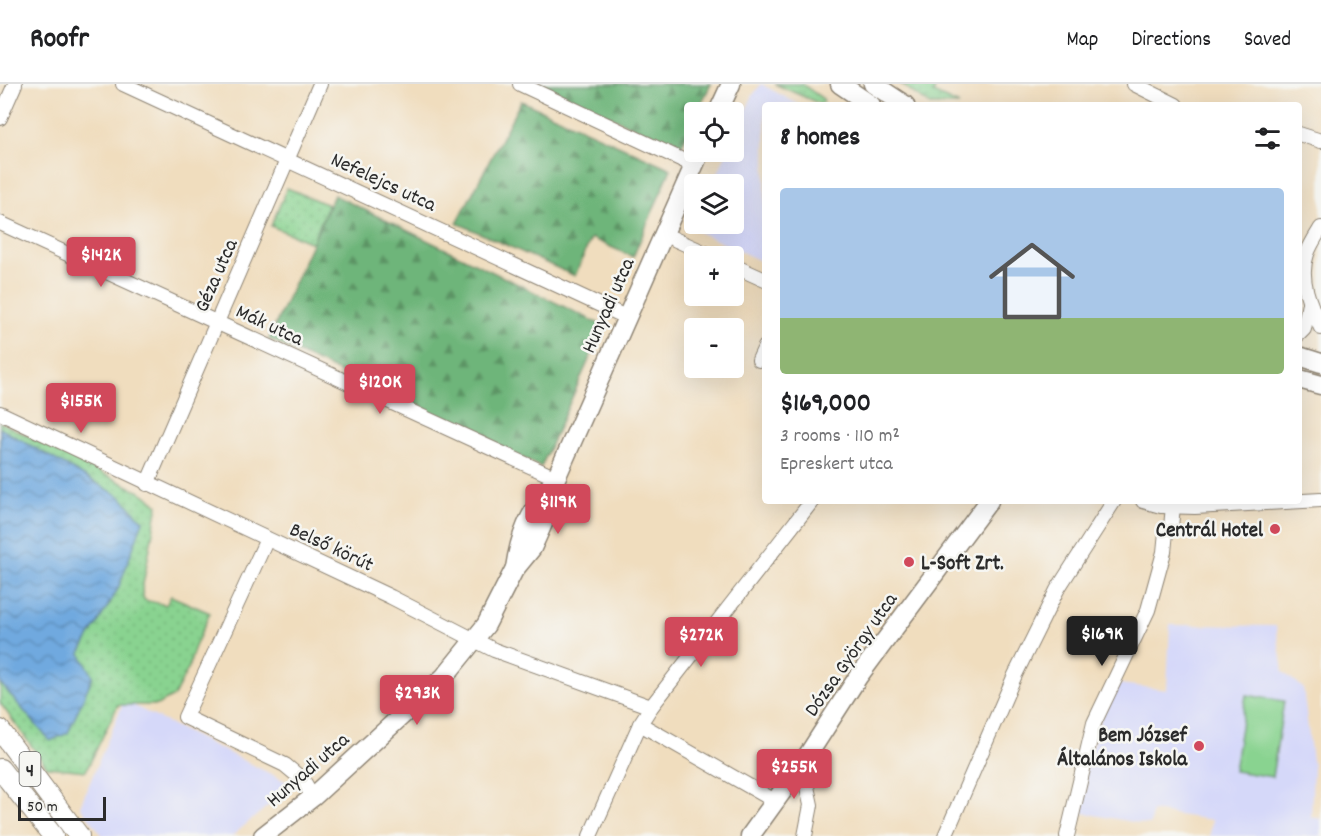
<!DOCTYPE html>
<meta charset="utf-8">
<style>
body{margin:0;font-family:Dekko,sans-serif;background:#f6f6f6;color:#202124;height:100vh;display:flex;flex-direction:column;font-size:22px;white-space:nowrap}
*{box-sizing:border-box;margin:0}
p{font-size:20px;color:#757577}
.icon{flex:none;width:33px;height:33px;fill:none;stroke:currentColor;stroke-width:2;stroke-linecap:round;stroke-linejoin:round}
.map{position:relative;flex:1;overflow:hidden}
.drawer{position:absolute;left:762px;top:18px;width:540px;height:402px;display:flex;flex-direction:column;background:#fff;border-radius:6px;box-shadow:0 6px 24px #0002}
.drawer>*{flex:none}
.controls{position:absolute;left:684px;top:18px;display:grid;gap:12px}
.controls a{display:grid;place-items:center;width:60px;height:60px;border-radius:6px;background:#fff;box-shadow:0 6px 24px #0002;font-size:30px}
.scale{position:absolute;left:18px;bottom:15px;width:88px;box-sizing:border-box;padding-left:6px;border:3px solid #2b2b2b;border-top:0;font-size:16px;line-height:21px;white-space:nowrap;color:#2b2b2b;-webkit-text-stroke:4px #f6f6f2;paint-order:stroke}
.price{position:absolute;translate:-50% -51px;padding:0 14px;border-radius:6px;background:#d1495b;color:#fff;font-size:20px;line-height:39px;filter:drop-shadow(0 2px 3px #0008)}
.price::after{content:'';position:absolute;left:50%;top:36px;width:18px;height:14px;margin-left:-9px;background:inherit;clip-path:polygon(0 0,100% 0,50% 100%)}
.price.on{background:#222;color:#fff}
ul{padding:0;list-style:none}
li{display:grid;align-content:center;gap:12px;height:318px;padding:0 18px}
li+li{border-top:2px solid #e0e0e0}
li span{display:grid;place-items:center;height:186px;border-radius:6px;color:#555}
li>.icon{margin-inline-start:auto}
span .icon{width:108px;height:108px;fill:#fffc;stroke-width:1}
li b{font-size:26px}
h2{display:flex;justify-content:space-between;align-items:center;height:72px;padding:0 18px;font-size:26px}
header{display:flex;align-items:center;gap:36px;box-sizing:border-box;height:84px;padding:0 30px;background:#fff;border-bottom:2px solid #e0e0e0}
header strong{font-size:28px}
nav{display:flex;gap:33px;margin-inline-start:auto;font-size:21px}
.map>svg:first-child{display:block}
</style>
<header>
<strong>Roofr</strong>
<nav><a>Map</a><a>Directions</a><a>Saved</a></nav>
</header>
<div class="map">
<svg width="1321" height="752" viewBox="0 0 1321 752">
<defs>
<pattern id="grass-tufts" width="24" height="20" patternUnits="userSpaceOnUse" patternTransform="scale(1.5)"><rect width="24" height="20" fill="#89d390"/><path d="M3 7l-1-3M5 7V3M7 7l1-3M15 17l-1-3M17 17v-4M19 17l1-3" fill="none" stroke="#76b57c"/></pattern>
<pattern id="forest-firs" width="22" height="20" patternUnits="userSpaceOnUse" patternTransform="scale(1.5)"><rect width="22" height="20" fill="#6eb57a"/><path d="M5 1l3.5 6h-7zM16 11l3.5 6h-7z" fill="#5b9364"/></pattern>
<pattern id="park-dots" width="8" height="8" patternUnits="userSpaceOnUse" patternTransform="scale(1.5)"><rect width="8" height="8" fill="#89d390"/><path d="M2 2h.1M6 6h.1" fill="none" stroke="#76b57c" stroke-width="1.8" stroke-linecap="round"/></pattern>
<pattern id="water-waves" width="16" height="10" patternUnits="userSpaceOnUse" patternTransform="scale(1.5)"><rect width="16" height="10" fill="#6fa9df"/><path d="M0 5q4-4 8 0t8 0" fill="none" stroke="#5b8ab5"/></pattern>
</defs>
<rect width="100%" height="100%" fill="#f6f6f2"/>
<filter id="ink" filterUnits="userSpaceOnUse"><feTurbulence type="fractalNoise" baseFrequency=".0167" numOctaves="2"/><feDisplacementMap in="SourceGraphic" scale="12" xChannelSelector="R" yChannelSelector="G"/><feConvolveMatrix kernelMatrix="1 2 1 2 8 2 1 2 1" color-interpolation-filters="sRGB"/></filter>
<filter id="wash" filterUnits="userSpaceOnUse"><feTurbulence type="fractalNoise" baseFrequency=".008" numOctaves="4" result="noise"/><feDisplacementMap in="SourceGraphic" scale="24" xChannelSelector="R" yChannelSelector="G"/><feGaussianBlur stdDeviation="1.35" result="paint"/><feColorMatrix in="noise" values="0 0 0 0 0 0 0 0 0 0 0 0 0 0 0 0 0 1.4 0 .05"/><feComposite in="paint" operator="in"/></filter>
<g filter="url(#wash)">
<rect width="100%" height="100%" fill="#f0ddbe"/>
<!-- built -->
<g fill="#d5d8f9">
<polygon points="761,0 800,21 765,21 765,179 697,147 699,140 734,140 734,100 713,100 727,68 734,68 734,53 753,11"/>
<polygon points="1170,541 1276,542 1283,588 1303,604 1313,684 1311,733 1321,735 1321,752 1210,752 1212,736 1152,727 1150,741 1072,727 1112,599 1167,606"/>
<polygon points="124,617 293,701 232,752 103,752 80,722"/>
</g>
<!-- grass -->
<polygon fill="url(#grass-tufts)" stroke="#5a7f5e" stroke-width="1.5" points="775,0 802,0 823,15 824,18 820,20"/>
<!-- forest -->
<g fill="url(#forest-firs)" stroke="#4c7052" stroke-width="1.5">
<polygon points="541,0 711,0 697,28 694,28 694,34 680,65"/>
<polygon points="521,17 671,85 633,173 591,154 575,192 457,139"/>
<polygon points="334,111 604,242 541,383 269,255"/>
</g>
<!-- park -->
<g fill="url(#park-dots)" stroke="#5a7f5e" stroke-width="1.5">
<polygon points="901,0 937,0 933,9 959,21 930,21"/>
<polygon points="287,104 328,121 312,159 271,142"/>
<polygon points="0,338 144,410 158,421 142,506 144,516 166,521 171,512 210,529 194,565 189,583 174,612 157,621 118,621 86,687 47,683 0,619"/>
</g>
<!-- garden -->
<polygon fill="#89d390" stroke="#5a7f5e" stroke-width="1.5" points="1246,611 1284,617 1272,693 1234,687"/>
<!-- water -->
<polygon fill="url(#water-waves)" stroke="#4d6a85" stroke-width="1.5" points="0,344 121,413 143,437 118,505 80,569 93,592 68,649 50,657 0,599"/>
</g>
<g filter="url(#ink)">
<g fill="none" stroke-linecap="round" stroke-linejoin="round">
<!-- street casing -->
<g stroke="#8e8474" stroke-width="16">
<g id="street">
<polyline points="123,0 626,233"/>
<polyline points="520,0 693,81"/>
<polyline points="1134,0 1176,21"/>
<polyline points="0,34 15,0"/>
<polyline points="1299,50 1321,57"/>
<polyline points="0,139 556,394"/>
<path d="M1321,144C1316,152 1310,161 1307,170C1298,195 1310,221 1321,244"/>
<polyline points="663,150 712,172"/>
<polyline points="734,182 765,196"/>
<polyline points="1299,250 1304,245 1309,219"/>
<polyline points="759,276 765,263"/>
<polyline points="0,329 391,513 494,566 651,623"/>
<polyline points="147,400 320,0"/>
<polyline points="1143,417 1161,422 1195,423 1321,416"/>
<polyline points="267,455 185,633 285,681 303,696 313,713"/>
<polyline points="640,640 775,717"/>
<polyline points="802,680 811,721 805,752"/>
<polyline points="590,752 640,640 651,623 812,417"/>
<polyline points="945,752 1015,591 1057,506 1114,417"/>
<polyline points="1067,752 1094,639 1148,526 1164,468 1166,448 1171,443 1173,422"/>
</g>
</g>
<!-- secondary casing -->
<g stroke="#8e8474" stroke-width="21">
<g id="secondary">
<polyline points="840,0 871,21"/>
<polyline points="873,0 905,21"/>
<polyline points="718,28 731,0"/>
<polyline points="1299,272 1321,279"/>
<polyline points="1299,295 1321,301"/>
<path d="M515,484C520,450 529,432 549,403"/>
<polyline points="263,752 313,713 444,593 486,541 514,486 532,464 545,435 556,394 700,68"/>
<polyline points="750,752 802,680 858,593 989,417"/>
</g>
</g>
<!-- primary casing -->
<g stroke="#8e8474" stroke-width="22">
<g id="primary">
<polyline points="0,646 79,752"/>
<polyline points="0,685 53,752"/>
</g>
</g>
<!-- street -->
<use href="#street" stroke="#fff" stroke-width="14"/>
<!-- secondary -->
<use href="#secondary" stroke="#fff" stroke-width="18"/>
<!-- primary -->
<use href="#primary" stroke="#fff" stroke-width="20"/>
</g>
</g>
<!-- markers -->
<g fill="#d1495b" stroke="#f6f6f2" stroke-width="2">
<circle cx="1275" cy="445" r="6"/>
<circle cx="909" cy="478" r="6"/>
<circle cx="1199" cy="662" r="6"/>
</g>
<g text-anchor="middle" stroke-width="5" stroke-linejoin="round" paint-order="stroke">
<!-- shield labels -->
<rect fill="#f6f6f2" stroke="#686867" stroke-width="1.5" x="19.5" y="668" width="21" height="34" rx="4.5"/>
<g font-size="20" font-weight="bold" fill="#2b2b2b">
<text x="30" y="692">4</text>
</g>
<!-- street labels -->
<g font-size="21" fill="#2b2b2b" stroke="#f6f6f2">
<text transform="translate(384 97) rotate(25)" y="7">Nefelejcs utca</text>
<text transform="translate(215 191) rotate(-66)" y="7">Géza utca</text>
<text transform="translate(607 221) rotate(-66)" y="7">Hunyadi utca</text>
<text transform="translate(270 240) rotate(25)" y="7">Mák utca</text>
<text transform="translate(332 462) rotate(25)" y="7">Belső körút</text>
<text transform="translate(850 570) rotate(-55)" y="7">Dózsa György utca</text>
<text transform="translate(307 685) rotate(-41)" y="7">Hunyadi utca</text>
</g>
<!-- poi labels -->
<g font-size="21" font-weight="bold" fill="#2b2b2b" stroke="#f6f6f2" text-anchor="end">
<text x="1263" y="452">Centrál Hotel</text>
<text x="921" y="485" text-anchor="start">L-Soft Zrt.</text>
<text x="1187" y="657">Bem József<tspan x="1187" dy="24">Általános Iskola</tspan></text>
</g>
</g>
</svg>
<div class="controls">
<a><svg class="icon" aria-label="locate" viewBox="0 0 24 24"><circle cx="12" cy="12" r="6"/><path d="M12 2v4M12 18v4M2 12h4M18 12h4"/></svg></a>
<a><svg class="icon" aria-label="layers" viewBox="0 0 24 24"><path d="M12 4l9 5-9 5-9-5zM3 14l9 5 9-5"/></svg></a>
<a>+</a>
<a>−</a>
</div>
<div class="scale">50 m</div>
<b class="price" style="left:101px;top:204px">$142K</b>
<b class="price" style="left:380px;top:331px">$120K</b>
<b class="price" style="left:81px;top:350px">$155K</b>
<b class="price" style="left:558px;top:451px">$119K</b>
<b class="price on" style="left:1102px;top:583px">$169K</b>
<b class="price" style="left:701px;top:584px">$272K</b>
<b class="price" style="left:417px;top:642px">$293K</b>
<b class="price" style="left:794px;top:716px">$255K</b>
<section class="drawer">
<h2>8 homes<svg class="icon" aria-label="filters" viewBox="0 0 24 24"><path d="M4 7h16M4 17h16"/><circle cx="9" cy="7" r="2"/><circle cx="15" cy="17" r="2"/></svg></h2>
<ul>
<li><span style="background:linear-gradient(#a9c7e8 70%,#8fb573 0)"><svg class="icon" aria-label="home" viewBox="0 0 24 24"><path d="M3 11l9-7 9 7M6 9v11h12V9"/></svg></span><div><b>$169,000</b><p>3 rooms · 110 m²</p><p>Epreskert utca</p></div></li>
</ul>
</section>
</div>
